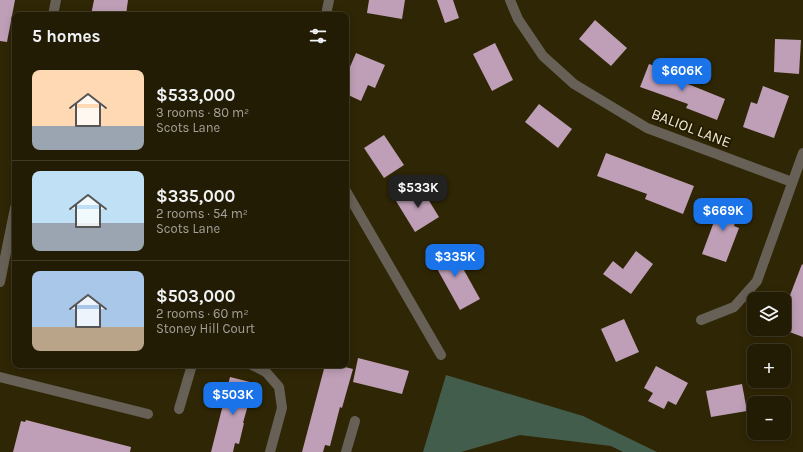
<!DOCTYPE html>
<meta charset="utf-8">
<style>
body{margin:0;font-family:Karla,sans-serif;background:#2b250e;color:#f1f3f6;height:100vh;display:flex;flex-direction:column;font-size:15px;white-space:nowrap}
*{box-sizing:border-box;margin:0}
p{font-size:13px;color:#a3a19a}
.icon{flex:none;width:22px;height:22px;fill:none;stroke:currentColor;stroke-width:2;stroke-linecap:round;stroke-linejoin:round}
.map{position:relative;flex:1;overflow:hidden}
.sheet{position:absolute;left:12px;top:12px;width:337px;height:356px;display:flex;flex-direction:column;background:#231c04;border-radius:8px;box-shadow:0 2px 10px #0003,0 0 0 1px #403a26}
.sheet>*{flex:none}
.buttons{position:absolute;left:747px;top:292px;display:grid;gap:8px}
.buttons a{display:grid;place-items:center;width:44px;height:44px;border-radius:8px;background:#231c04;box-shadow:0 2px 10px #0003,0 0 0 1px #403a26;font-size:20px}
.price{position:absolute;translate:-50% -34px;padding:0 9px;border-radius:8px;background:#1a73e8;color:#fff;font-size:13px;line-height:26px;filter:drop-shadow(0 1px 2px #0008)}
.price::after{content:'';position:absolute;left:50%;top:24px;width:12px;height:9px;margin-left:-6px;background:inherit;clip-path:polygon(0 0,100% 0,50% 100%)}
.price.current{background:#222;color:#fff}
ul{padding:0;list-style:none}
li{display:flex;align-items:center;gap:12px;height:100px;padding:0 20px}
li+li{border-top:1px solid #403a26}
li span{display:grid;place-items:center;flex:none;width:112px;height:80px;border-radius:8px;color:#555}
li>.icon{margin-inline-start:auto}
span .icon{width:48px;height:48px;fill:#fffc;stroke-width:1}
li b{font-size:17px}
h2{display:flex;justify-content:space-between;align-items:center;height:48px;padding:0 20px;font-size:17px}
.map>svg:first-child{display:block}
</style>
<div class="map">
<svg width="803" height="452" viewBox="0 0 803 452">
<rect width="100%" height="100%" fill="#2f2605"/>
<!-- forest -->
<polygon fill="#435d4c" points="446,375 583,416 657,452 623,452 611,446 520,435 461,452 423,452"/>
<!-- building -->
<g fill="#bf9fb7">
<polygon points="0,0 15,0 7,42 0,41"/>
<polygon points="94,0 128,0 126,15 91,15"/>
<polygon points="369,0 405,0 402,19 367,13"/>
<polygon points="437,0 453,0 459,18 445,23"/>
<polygon points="595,20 627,48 611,66 579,39"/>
<polygon points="775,39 801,40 799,74 774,72"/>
<polygon points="495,43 513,80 492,91 473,54"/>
<polygon points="356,53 385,65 375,88 368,85 361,101 346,94 346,76"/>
<polygon points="649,64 680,75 678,80 725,99 717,120 686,108 688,104 640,87"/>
<polygon points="763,86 789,96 774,138 743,127 751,102 757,104"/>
<polygon points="539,104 572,129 558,148 525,122"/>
<polygon points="384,135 404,165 384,178 364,148"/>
<polygon points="606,153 694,186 683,214 645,199 647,194 597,176"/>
<polygon points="420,186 439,217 415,232 396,201"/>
<polygon points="722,200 741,207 734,226 739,228 726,262 702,254"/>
<polygon points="450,245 480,299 460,310 430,256"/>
<polygon points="636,251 653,264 631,294 603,274 613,261 623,269"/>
<polygon points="802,264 803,265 803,337 784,330 784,311"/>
<polygon points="624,319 639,352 616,362 601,329"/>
<polygon points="358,358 409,371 402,394 353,382"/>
<polygon points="325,365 337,365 353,369 342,408 340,407 330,446 325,445 323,452 302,452"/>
<polygon points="656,366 688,383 676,405 668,401 664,409 648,401 653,393 644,388"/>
<polygon points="230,377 254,383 243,423 244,423 239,444 235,443 233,452 211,452"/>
<polygon points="742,384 747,411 711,417 706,391"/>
<polygon points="26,420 131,447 130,452 13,452 21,421 25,422"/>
</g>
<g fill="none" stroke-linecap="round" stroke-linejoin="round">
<!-- lane -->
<g stroke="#676056" stroke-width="10">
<polyline points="179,409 192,365"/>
<polyline points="346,452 355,421"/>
</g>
<!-- street -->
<g stroke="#676056" stroke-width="10">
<polyline points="510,0 518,19 543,56 574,84 647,128 792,182"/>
<polyline points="53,15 56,0"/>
<polyline points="326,15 329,0"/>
<polyline points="346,191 441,355"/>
<polyline points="0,282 15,208"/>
<polyline points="701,320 734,307 757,281 803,153"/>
<polyline points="252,365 266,372 279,387 282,408 270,452"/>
<polyline points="0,377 148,414"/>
</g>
</g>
<g text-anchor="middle" stroke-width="4" stroke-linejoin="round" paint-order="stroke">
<!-- street labels -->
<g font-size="15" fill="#ece7d4" stroke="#251c00">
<text transform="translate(691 128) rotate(21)" y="5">BALIOL LANE</text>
</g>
</g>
</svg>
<div class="buttons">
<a><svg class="icon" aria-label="layers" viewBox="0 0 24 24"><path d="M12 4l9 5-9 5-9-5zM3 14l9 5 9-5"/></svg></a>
<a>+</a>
<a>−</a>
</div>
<b class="price" style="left:682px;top:92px">$606K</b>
<b class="price current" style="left:418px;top:209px">$533K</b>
<b class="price" style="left:723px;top:232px">$669K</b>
<b class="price" style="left:455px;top:278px">$335K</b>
<b class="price" style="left:233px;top:416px">$503K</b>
<section class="sheet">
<h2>5 homes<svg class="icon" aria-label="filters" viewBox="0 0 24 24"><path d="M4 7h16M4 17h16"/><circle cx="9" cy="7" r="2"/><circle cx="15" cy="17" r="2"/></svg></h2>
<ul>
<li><span style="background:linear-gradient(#ffd9b3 70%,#9aa5b1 0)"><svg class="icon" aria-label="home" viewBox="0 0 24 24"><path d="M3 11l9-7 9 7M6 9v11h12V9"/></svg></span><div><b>$533,000</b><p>3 rooms · 80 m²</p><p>Scots Lane</p></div></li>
<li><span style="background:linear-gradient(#bfe0f5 65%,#9aa5b1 0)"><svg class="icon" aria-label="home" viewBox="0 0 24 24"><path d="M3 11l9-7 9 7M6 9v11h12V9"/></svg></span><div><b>$335,000</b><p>2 rooms · 54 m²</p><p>Scots Lane</p></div></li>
<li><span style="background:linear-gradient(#a9c7e8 70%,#b9a48a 0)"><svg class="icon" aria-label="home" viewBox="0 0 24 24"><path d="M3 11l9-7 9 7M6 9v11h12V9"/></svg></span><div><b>$503,000</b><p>2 rooms · 60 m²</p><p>Stoney Hill Court</p></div></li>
</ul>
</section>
</div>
